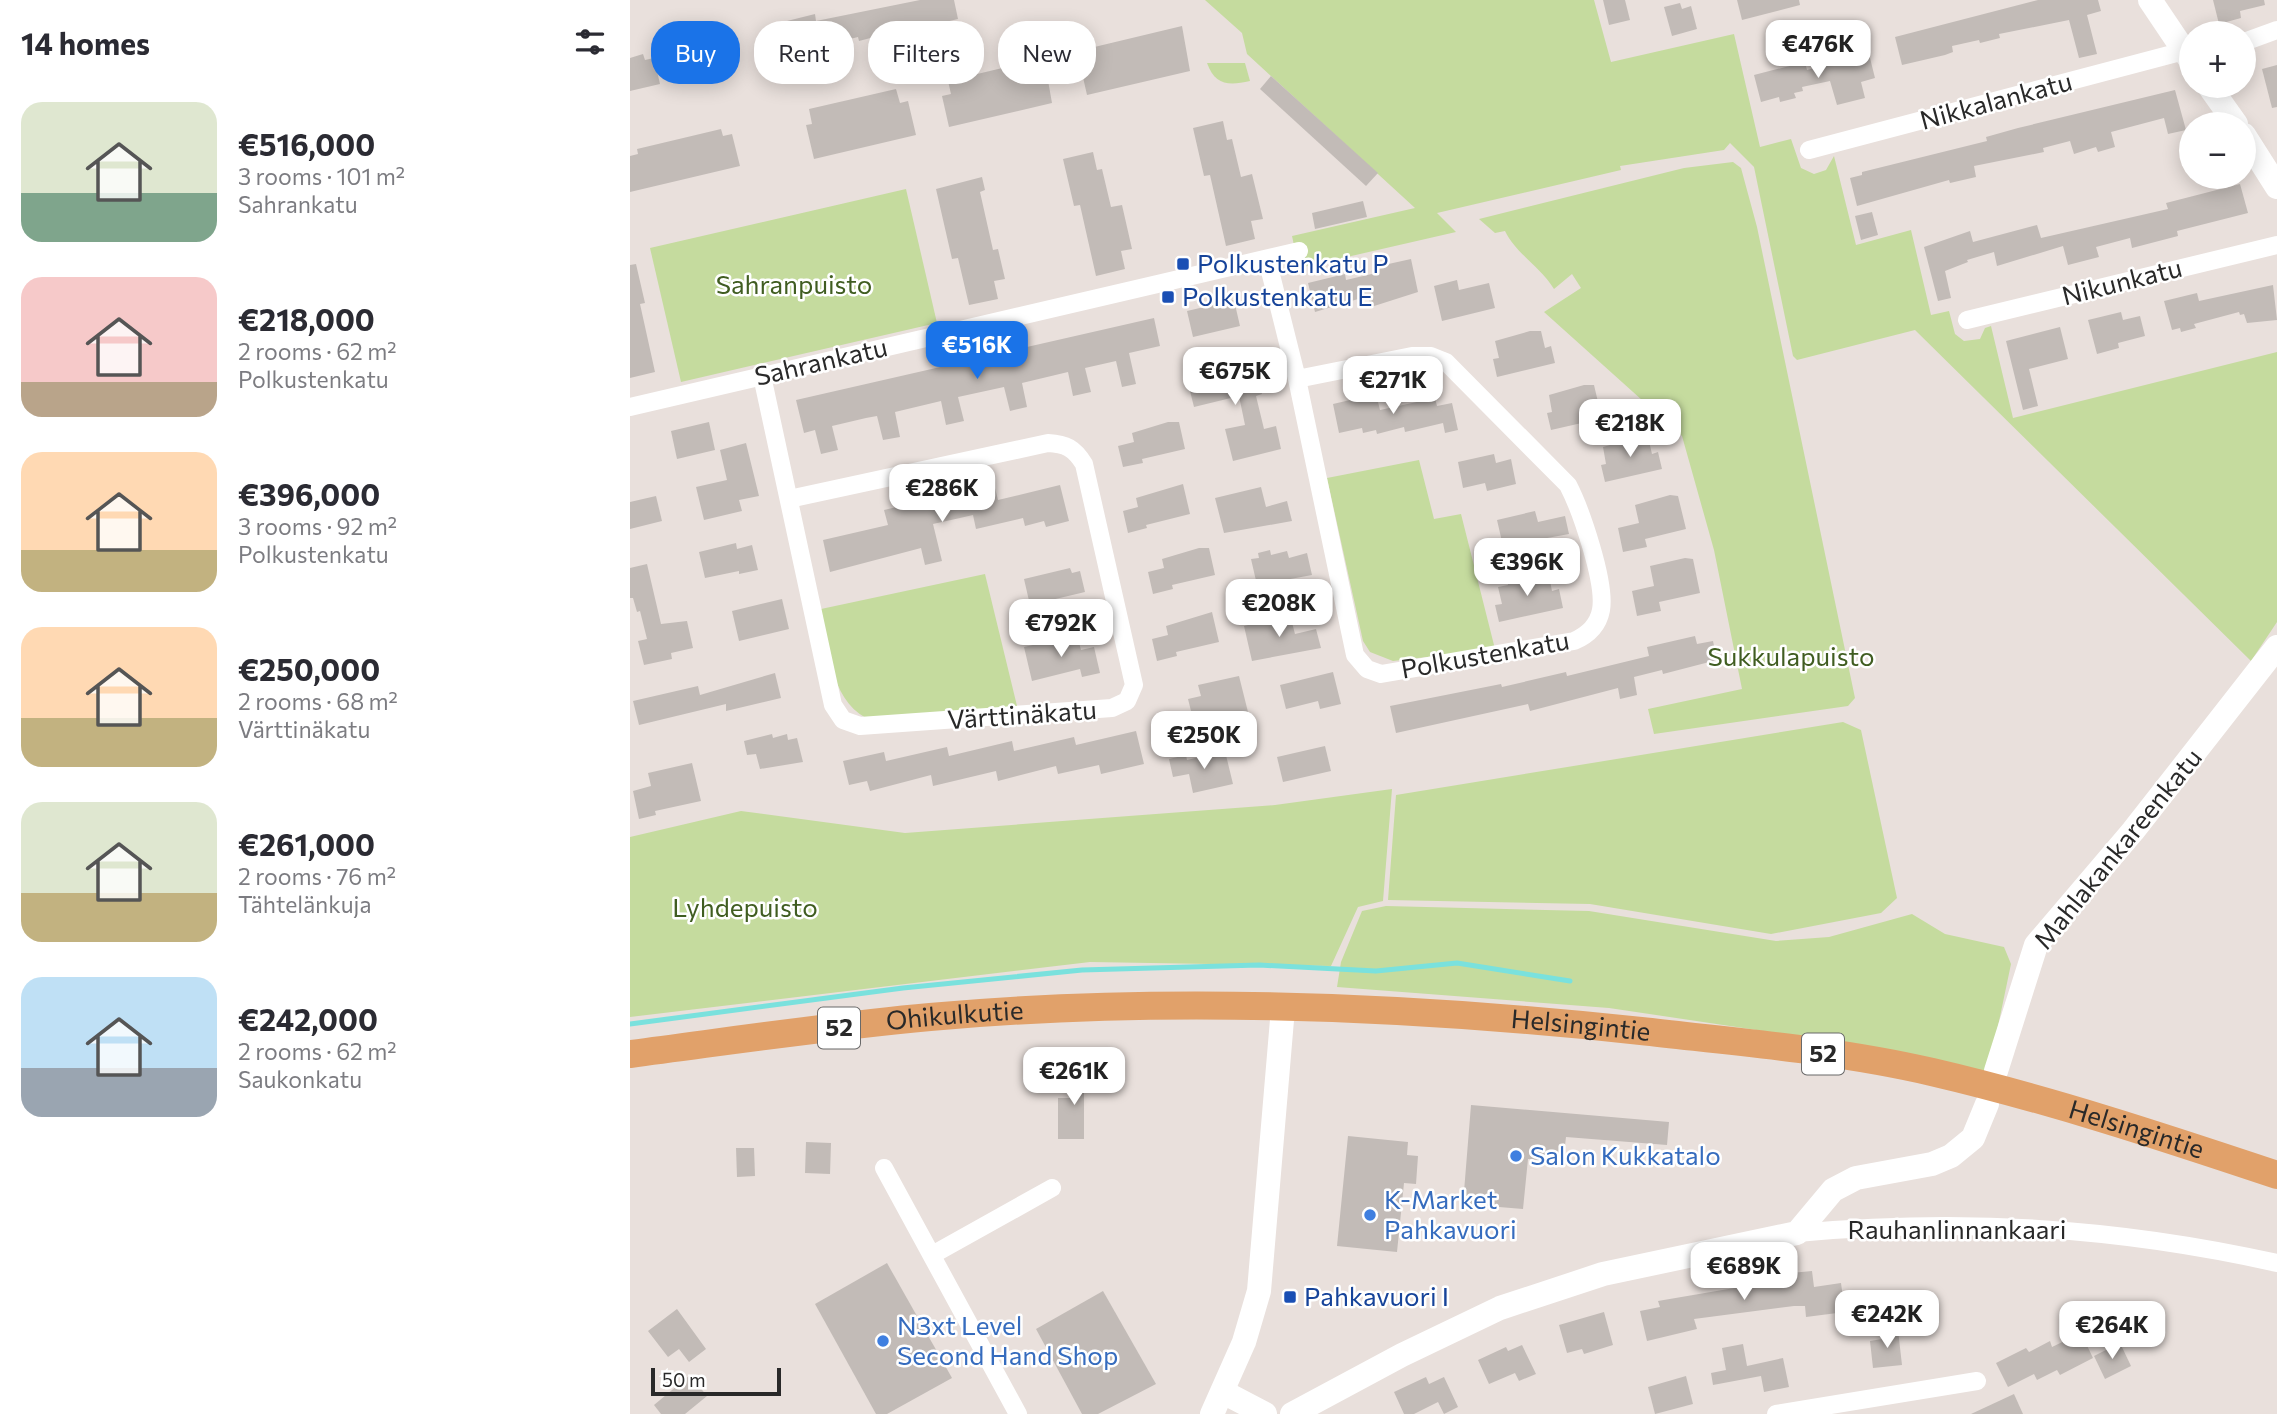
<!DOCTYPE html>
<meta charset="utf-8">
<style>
body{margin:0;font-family:Commissioner,sans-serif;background:#f2f2f3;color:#2b2b33;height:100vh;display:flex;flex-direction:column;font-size:26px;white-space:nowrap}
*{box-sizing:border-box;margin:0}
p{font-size:23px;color:#7c7c81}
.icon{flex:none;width:38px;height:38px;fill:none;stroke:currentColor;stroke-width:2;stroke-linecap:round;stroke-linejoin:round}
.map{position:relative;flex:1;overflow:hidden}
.panel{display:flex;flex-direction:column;background:#fff;width:630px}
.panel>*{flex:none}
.top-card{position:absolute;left:21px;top:21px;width:665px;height:63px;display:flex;gap:14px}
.tools{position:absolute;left:1549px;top:21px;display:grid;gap:14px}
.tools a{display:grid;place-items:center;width:77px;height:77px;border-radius:50%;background:#fff;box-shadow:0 4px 18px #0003;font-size:35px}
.scale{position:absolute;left:21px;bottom:18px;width:130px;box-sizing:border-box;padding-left:7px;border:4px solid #292929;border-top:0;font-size:19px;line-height:24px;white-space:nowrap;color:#292929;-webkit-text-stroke:5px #fff;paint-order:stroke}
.price{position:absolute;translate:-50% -60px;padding:0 16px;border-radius:14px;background:#fff;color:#222;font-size:23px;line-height:46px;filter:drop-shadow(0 2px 4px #0008)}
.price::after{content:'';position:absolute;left:50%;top:42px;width:21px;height:16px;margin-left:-10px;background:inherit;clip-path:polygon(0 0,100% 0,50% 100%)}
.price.active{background:#1a73e8;color:#fff}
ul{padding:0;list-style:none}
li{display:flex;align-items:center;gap:21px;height:175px;padding:0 21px}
li span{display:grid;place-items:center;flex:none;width:196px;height:140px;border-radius:21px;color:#555}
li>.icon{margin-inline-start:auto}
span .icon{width:84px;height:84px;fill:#fffc;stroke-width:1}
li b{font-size:30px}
h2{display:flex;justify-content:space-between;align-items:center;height:84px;padding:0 21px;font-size:30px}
.chip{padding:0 24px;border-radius:28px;background:#fff;box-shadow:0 4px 18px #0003;font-size:24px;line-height:63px}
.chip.active{background:#1a73e8;color:#fff}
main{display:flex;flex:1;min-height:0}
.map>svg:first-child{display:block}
</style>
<main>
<section class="panel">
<h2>14 homes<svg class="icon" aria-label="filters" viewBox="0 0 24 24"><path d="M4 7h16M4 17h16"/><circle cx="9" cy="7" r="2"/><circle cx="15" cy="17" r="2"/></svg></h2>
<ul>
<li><span style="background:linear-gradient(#dfe7d0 65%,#7fa58c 0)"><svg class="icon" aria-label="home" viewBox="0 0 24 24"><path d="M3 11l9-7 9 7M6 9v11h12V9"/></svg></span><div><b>€516,000</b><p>3 rooms · 101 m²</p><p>Sahrankatu</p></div></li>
<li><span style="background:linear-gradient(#f6c9c9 75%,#b9a48a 0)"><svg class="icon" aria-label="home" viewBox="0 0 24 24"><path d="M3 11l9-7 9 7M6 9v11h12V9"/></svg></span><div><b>€218,000</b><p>2 rooms · 62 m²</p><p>Polkustenkatu</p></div></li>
<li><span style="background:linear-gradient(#ffd9b3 70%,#c2b280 0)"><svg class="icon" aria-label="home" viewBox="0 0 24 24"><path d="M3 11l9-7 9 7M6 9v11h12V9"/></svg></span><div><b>€396,000</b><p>3 rooms · 92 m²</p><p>Polkustenkatu</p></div></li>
<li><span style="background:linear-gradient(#ffd9b3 65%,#c2b280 0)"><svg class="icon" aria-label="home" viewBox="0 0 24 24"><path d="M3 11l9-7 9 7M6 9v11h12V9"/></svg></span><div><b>€250,000</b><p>2 rooms · 68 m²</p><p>Värttinäkatu</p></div></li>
<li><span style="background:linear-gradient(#dfe7d0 65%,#c2b280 0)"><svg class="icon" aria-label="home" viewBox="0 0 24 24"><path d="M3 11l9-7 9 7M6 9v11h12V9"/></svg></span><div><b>€261,000</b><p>2 rooms · 76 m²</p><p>Tähtelänkuja</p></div></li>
<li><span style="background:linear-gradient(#bfe0f5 65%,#9aa5b1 0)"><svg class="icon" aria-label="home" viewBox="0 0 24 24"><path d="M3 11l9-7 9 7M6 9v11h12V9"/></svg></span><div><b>€242,000</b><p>2 rooms · 62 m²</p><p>Saukonkatu</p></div></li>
</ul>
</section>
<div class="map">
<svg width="1647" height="1414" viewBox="0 0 1647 1414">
<rect width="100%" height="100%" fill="#e9e0dc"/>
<!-- green -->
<g fill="#c5db9e">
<polygon points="575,0 964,0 981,62 1104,34 1130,147 1161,139 1171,168 1184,174 1196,170 1204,156 1226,245 1281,230 1301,315 1319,311 1325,334 1334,341 1350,339 1355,328 1361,326 1383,418 1647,352 1647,622 1621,661 1285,330 1167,360 1163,356 1124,167 1100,143 1094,150 990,166 991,170 807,213 826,232 669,268 662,236 785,208 617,54 612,33"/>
<path d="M577,63H615L620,81C598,86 585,85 577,63Z"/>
<path d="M1103,162L1111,168L1127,227L1225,698L1218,706L1024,734L1018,709L1112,689L1084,550L1052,436L914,312L951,288L942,274L924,289C909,265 887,255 875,231L865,233L849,219L1054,168Z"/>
<polygon points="276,189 307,323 51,382 20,248"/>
<polygon points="789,460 804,519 831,514 865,649 763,661 740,652 733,641 697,478"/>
<path d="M355,574L388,710L236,718C199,697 199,648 191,609Z"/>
<polygon points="1213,722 1231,730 1267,898 1251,913 1141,934 960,904 758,900 766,795"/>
<polygon points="762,789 753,901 728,907 701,966 460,962 0,1017 0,837 111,811 275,833 645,805"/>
<polygon points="756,906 959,911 1146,941 1199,937 1282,914 1315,934 1374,947 1381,964 1358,1074 1201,1041 979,1008 707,987 711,962 732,911"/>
</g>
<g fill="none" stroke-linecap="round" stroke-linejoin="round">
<!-- stream -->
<polyline stroke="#7ae1dd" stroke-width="5" points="0,1024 273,988 452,970 629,965 746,971 827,963 940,981"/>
</g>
<!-- building -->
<g fill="#c2bbb7">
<polygon points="290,0 324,0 328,19 264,34 268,52 252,56 248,36 229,41 228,37 216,40 215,35 147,51 141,25 185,14 186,21"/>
<polygon points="973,0 995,0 1000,20 979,25"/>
<polygon points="1107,0 1169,0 1170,5 1112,20"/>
<polygon points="1408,0 1468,0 1471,11 1457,15 1467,54 1449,58 1439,20 1369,34 1370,38 1350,43 1349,40 1322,46 1323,52 1315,55 1272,65 1265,37"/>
<polygon points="1583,0 1634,0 1635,5 1610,11 1611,18 1589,24"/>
<polygon points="1050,3 1052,9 1061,6 1067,29 1042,36 1034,7"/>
<polygon points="552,26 560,71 457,95 450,64 459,62 456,49"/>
<polygon points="98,43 105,72 60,82 53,54"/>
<polygon points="1229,49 1235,55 1239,54 1245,78 1231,82 1235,98 1207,105 1200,81 1172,87 1173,91 1164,93 1166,98 1150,102 1149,97 1131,102 1124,75 1175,62 1177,70 1225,57"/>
<polygon points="13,54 15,60 24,58 30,84 0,91 0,58"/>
<polygon points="414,58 422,103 319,127 312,96 321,94 318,81"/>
<polygon points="1647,65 1647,107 1642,108 1632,69"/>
<polygon points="641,76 748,173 736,186 630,89"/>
<polygon points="266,89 270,103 278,101 286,135 184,159 176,125 182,124 179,109"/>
<polygon points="1545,90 1556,130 1538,134 1534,118 1481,132 1485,147 1468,152 1466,147 1444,154 1440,141 1413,148 1414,152 1344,166 1346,177 1320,183 1319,180 1227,206 1220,178 1232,175 1232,172 1357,141 1356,137 1388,128"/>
<polygon points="593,121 597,140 602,139 611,177 622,174 633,219 621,221 625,239 596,246 580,175 574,176 563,128"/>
<polygon points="91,129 93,136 102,134 110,166 0,192 0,156 8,154 7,149"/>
<polygon points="463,152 467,170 472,169 481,207 492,205 502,249 491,251 495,269 466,276 450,205 444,206 433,159"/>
<polygon points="352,177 355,190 350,192 363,250 368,249 375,279 364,281 368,299 339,305 328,258 322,259 306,189"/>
<polygon points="1610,184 1618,213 1547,231 1548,236 1502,248 1500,238 1466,247 1469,257 1438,265 1433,246 1367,266 1364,252 1337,260 1338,262 1315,271 1321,298 1308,301 1294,247 1340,231 1343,242 1407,225 1411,238 1538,209 1536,203"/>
<polygon points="733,201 737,217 685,229 682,213"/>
<polygon points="1242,212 1248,235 1231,240 1225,216"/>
<polygon points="781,259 788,292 741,307 738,296 685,312 678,283 715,274 716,280 746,273 745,267"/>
<polygon points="6,264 15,303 10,304 25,372 0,378 0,265"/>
<polygon points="827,280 829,290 859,283 865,308 812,321 804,286"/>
<polygon points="1643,285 1647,320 1617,323 1614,314 1610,315 1609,312 1564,324 1566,328 1551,332 1550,328 1542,330 1534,301 1567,293 1569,301"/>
<polygon points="604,300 610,326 563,337 557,311"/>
<polygon points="1491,312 1493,320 1510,316 1515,336 1488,343 1489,348 1467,354 1458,320"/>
<polygon points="524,318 530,346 499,353 506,384 492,387 486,361 455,368 461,392 443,396 438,372 392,383 397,407 380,411 374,387 328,397 334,421 316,425 311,401 265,412 270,437 253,440 247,416 236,418 202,426 208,450 191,454 185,430 174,433 166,400"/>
<polygon points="1430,327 1438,359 1399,369 1408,406 1393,410 1376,341"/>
<polygon points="900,331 911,331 915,348 921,346 925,363 867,377 863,359 869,358 865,341"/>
<polygon points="602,360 606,380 627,375 632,394 626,396 634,429 646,426 651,449 603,461 595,429 615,425 609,396 564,407 555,371"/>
<polygon points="954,385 964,385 968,402 974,400 978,417 921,430 917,413 922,412 919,395"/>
<polygon points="746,394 750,410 805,398 807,406 822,403 828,430 815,433 813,423 775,432 774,427 747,434 746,430 733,433 732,428 709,433 703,404"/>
<polygon points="79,422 85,450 47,459 41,431"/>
<polygon points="538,422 549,422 555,449 512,459 513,463 493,467 488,446 504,442 502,433"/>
<polygon points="1008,437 1009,439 1018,437 1022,454 1028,452 1032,469 975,482 971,465 976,464 973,447"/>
<polygon points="116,443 129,496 109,500 112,511 74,520 66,487 97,480 90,450"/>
<polygon points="864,454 866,463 881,459 886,484 857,491 855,483 833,488 828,462"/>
<polygon points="364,484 368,500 430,485 439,521 416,527 414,521 395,526 393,518 346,529 343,515 330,518 303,524 312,561 295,565 291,548 200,572 193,540 258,525 254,510"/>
<polygon points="553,484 560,514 516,525 517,528 498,533 493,511 508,507 506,498"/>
<polygon points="631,487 636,507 657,501 662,521 594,533 585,498"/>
<polygon points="1040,495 1048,496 1056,529 1015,539 1017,547 993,552 988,528 1009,523 1005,505"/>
<polygon points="26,496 32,521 0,529 0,502"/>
<polygon points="905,511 908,522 935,516 939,534 873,546 867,520"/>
<polygon points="106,543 107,549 122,545 128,570 109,574 109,571 75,578 69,552"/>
<polygon points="569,548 579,548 585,575 542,585 543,589 523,594 518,572 534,568 532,559"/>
<polygon points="640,550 641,555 657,551 659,558 677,553 682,575 627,585 621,559 629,558 628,553"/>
<polygon points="1055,558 1063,559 1070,593 1029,602 1031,611 1007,616 1002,591 1024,586 1020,566"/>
<polygon points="17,564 31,624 57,621 63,648 41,653 42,659 14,665 8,641 17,639 10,611 7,612 3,598 0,598 0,568"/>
<polygon points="440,568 442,573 450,571 455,592 400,605 394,579"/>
<polygon points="893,576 894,581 919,576 922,591 929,589 933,608 869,622 865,605 872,604 868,587 878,585 877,579"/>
<polygon points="152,599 159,629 109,641 102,611"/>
<polygon points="582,612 589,642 546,652 547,656 527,661 522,639 538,635 536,626"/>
<polygon points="660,615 665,634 686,629 691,648 622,661 614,626"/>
<polygon points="447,635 451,650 464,647 470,673 452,677 450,669 402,681 394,647"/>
<polygon points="1065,636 1067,644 1083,641 1087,660 1033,674 1032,670 1004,677 1007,695 990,699 988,688 900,711 898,704 766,733 760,706 871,684 872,687 936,672 937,676 1019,656 1017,647"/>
<polygon points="703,672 711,704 690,709 688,701 656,709 650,685"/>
<polygon points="145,673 151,698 96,711 96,704 9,725 3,701 68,686 70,695"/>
<polygon points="609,676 618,712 564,723 558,699 571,696 568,685"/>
<polygon points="506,731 514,764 471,774 469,765 428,774 426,766 368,781 366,771 303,786 301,775 240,791 237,781 219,785 213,761 254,752 256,761 317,747 319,756 382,741 384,751 444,737 446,745"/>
<polygon points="142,734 143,738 157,734 158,740 167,738 173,762 130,769 126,754 117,755 114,741"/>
<polygon points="695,746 701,771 653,782 647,757"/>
<polygon points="595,751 603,784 563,793 559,774 543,777 539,759 556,755 557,760"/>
<polygon points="62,763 71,801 25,811 26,815 9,819 3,791 21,786 18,773"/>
<polygon points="445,1062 459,1065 457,1083 454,1082 454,1139 428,1139 428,1098 441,1098"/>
<polygon points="841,1105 1039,1122 1037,1145 936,1137 933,1162 898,1159 893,1209 833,1204"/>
<polygon points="718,1136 778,1142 777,1155 788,1156 786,1184 774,1183 767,1252 707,1246"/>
<polygon points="176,1142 201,1143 200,1174 175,1173"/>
<polygon points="106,1148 124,1148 125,1176 107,1177"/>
<polygon points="257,1263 322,1378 257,1414 246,1414 185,1304"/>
<polygon points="1182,1271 1184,1287 1211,1283 1215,1312 1176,1317 1175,1306 1164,1306 1064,1319 1067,1329 1017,1341 1010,1311 1030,1307 1028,1301 1110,1287 1109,1278"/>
<polygon points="473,1291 526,1384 468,1414 452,1414 406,1329"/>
<polygon points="47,1309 76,1349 59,1362 49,1349 38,1357 18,1331"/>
<polygon points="974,1312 983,1345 954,1354 952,1349 937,1353 929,1325"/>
<polygon points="1268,1330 1272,1365 1243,1368 1240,1341 1252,1339 1251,1332"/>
<polygon points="1451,1333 1463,1358 1430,1375 1427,1370 1407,1380 1404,1374 1378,1387 1366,1363 1396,1348 1399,1352 1420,1341 1422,1347"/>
<polygon points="1490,1343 1501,1366 1475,1379 1464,1356"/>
<polygon points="1113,1344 1117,1366 1153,1358 1159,1387 1134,1392 1131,1376 1083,1385 1081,1373 1096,1370 1092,1348"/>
<polygon points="892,1345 906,1374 889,1381 885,1373 859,1384 848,1360 876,1347 878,1351"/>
<polygon points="60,1375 77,1396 55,1414 31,1414 24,1405"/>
<polygon points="1056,1376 1063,1404 1025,1414 1018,1387"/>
<polygon points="796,1377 799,1384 814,1377 828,1407 814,1414 808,1402 784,1414 774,1414 764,1392"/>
<polygon points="1384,1394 1393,1414 1341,1414"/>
</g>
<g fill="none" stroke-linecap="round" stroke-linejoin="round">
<!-- street -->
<g stroke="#fff" stroke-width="18">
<polyline points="1614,42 1647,30"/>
<polyline points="1179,150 1554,51"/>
<path d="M637,259L667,379L725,655L737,669L751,674L944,641C958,635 968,626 971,610C976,583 951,510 938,485L816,362L801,356H782L667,379"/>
<polyline points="1337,320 1647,245"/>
<path d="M132,376L203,705L213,720L230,726L482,708L497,701L504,685L454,464C444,448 436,444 418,443L159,499"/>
<polyline points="0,407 669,251"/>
<polyline points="254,1168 388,1414"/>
<path d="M1167,1233C1333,1218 1485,1227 1647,1263"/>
<polyline points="302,1255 422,1188"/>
<polyline points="1146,1414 1347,1381"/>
</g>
<!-- secondary -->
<g stroke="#fff" stroke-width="24">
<polyline points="1520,0 1561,61"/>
<polyline points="1579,86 1606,124"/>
<polyline points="1614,135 1647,187"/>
<polyline points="1366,1071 1406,945 1503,831 1647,647"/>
<polyline points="593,1392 635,1414"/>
<polyline points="582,1414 614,1342 629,1291 653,1008"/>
<polyline points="662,1414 772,1355 870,1308 973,1274 1167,1233 1203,1190 1226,1178 1302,1164 1321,1156 1343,1138 1357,1104"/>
</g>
<!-- primary -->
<path stroke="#e1a16a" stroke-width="28" id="s1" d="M0,1054C100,1041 200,1026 300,1017C533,996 779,1006 1011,1031C1108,1042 1207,1050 1302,1072C1418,1099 1533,1137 1647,1175"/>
</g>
<!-- markers -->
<g fill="#1a4fb4" stroke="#fff" stroke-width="2.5">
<rect x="546" y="257" width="14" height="14" rx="3.5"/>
<rect x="531" y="290" width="14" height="14" rx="3.5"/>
<rect x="653" y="1290" width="14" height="14" rx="3.5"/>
</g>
<g fill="#3f7fe0" stroke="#fff" stroke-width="2.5">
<circle cx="886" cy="1156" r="7"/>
<circle cx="740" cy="1215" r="7"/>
<circle cx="253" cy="1341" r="7"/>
</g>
<g text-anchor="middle" stroke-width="5" stroke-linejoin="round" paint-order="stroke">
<!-- shield labels -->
<g fill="#fff" stroke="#696969" stroke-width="2">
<rect x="188" y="1007.5" width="42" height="41" rx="5"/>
<rect x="1172" y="1033.5" width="42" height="41" rx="5"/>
</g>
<g font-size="24" font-weight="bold" fill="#292929">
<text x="209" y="1036">52</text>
<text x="1193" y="1062">52</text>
</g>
<!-- street labels -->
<g font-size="26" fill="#292929" stroke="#fff">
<text transform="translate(1366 101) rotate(-15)" y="9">Nikkalankatu</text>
<text transform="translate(1492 282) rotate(-14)" y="9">Nikunkatu</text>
<text transform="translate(191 362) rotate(-13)" y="9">Sahrankatu</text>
<text transform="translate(855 655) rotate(-10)" y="9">Polkustenkatu</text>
<text transform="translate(392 715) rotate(-4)" y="9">Värttinäkatu</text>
<text transform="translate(1488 849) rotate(-51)" y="9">Mahlakankareenkatu</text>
<text dy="9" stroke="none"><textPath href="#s1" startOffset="327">Ohikulkutie</textPath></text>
<text dy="9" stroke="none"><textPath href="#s1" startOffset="954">Helsingintie</textPath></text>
<text dy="9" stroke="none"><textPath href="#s1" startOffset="1521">Helsingintie</textPath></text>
<text x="1327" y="1239">Rauhanlinnankaari</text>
</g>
<!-- transit labels -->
<g font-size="26" fill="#164399" stroke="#fff" text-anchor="start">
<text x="567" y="273">Polkustenkatu P</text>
<text x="552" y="306">Polkustenkatu E</text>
<text x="674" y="1306">Pahkavuori I</text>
</g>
<!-- park labels -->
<g font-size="26" fill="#405d21" stroke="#fff">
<text x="164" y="294">Sahranpuisto</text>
<text x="1161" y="666">Sukkulapuisto</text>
<text x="115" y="917">Lyhdepuisto</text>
</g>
<!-- shop labels -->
<g font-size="26" fill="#366cbe" stroke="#fff" text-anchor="start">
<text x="900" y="1165">Salon Kukkatalo</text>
<text x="754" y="1209">K-Market<tspan x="754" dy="30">Pahkavuori</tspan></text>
<text x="267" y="1335">N3xt Level<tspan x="267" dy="30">Second Hand Shop</tspan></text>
</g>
</g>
</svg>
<div class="tools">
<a>+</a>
<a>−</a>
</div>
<div class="scale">50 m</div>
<b class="price" style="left:1188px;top:80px">€476K</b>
<b class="price active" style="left:347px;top:381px">€516K</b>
<b class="price" style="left:605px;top:407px">€675K</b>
<b class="price" style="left:763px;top:416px">€271K</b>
<b class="price" style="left:1000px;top:459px">€218K</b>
<b class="price" style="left:312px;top:524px">€286K</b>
<b class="price" style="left:897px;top:598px">€396K</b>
<b class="price" style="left:649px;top:639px">€208K</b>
<b class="price" style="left:431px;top:659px">€792K</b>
<b class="price" style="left:574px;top:771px">€250K</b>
<b class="price" style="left:444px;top:1107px">€261K</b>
<b class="price" style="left:1114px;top:1302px">€689K</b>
<b class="price" style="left:1257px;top:1350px">€242K</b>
<b class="price" style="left:1482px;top:1361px">€264K</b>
<div class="top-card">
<a class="chip active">Buy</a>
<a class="chip">Rent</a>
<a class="chip">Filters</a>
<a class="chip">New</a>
</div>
</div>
</main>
